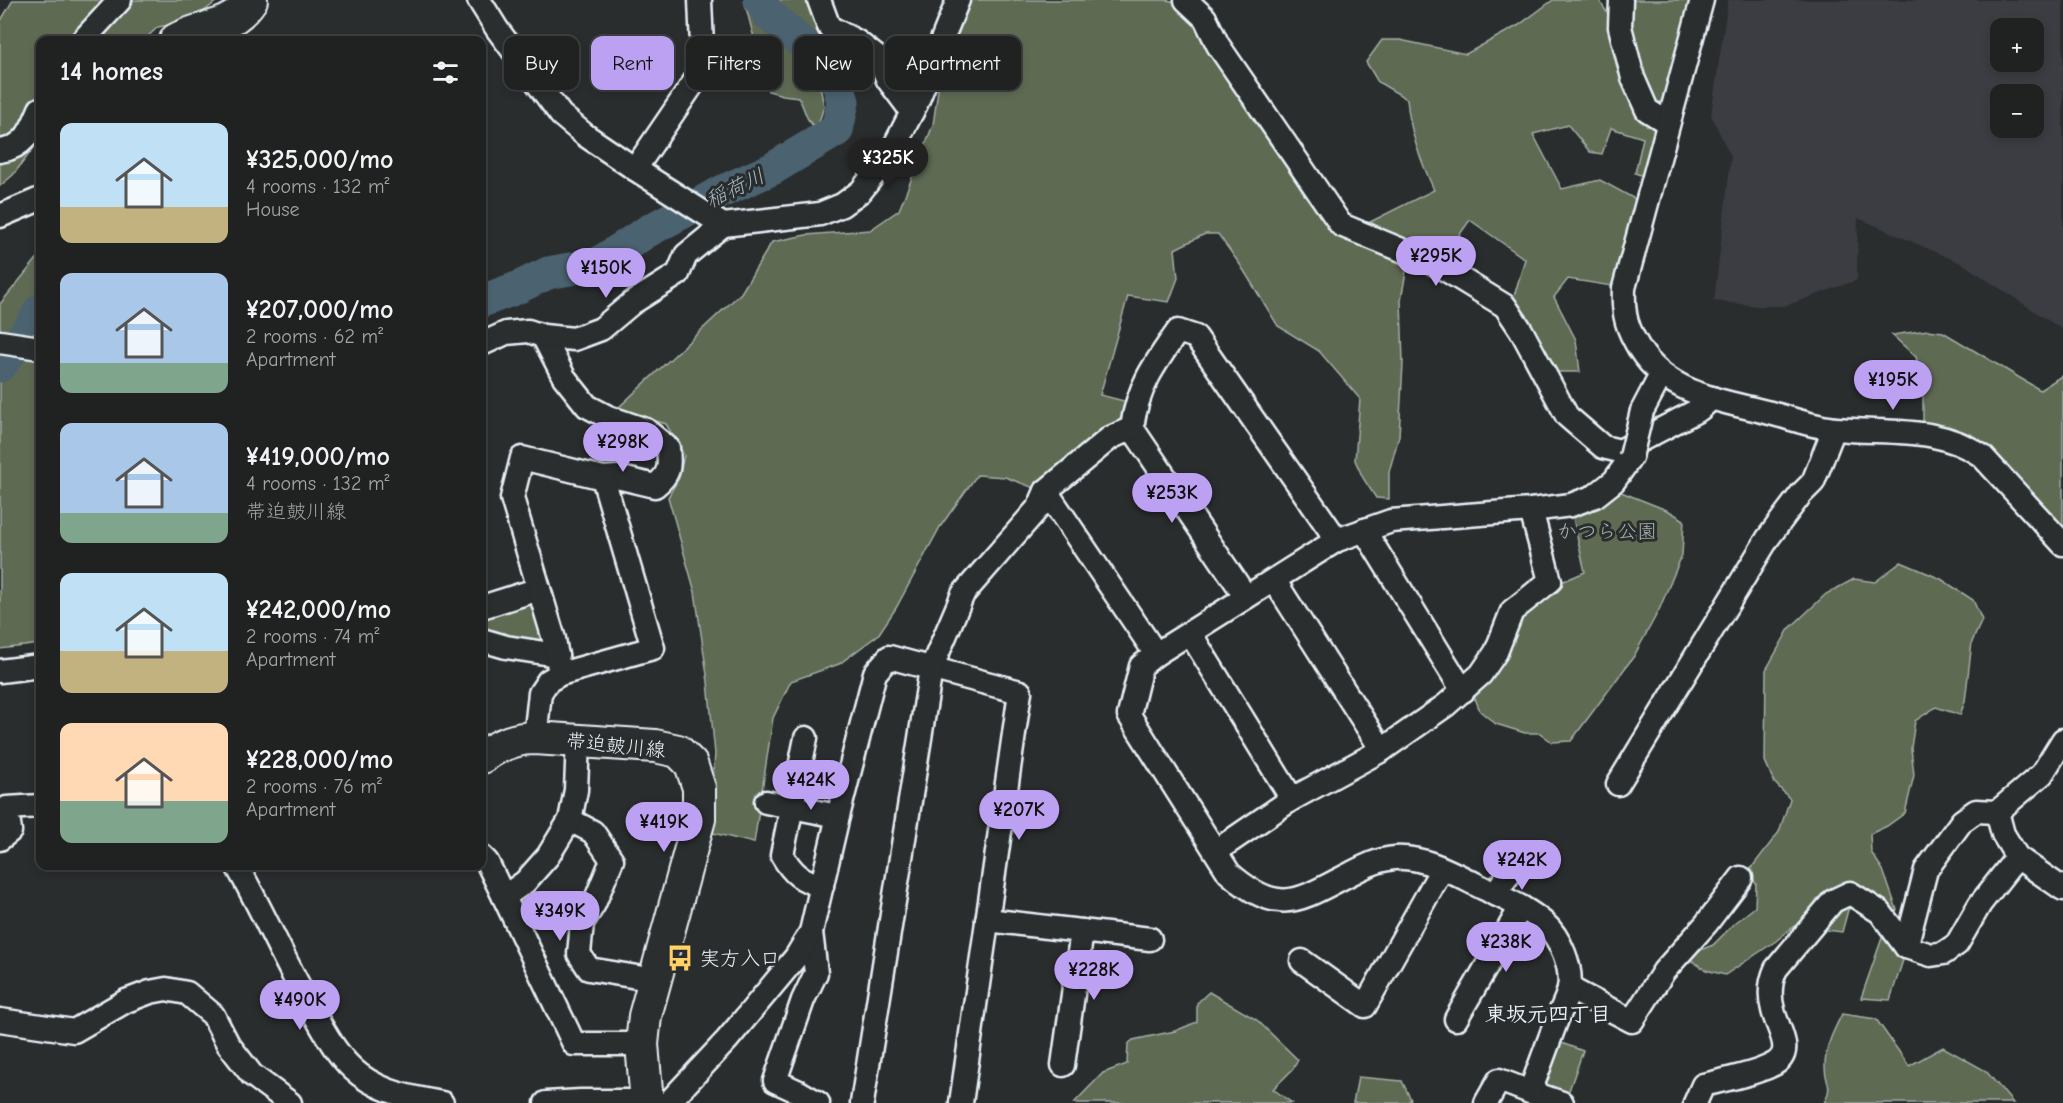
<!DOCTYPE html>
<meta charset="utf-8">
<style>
body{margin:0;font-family:"Comic Neue","Klee One",sans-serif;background:#2d2f2f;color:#f1f3f6;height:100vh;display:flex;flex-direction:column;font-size:22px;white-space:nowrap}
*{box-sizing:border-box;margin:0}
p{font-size:20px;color:#a2a4a5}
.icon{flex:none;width:33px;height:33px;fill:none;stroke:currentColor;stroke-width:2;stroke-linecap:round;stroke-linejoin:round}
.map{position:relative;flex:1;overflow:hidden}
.sheet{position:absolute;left:36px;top:36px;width:450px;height:834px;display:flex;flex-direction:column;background:#202222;border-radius:12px;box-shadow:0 3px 9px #0003,0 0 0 2px #3d3f40}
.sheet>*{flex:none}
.banner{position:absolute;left:504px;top:36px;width:570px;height:54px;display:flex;gap:12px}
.buttons{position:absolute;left:1990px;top:18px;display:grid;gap:12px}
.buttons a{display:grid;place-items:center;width:54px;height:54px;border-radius:12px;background:#202222;box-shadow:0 3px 9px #0003,0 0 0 2px #3d3f40;font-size:30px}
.price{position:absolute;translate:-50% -51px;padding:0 14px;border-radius:21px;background:#bca0f2;color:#111;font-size:20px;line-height:39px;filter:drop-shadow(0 2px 3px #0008)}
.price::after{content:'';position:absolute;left:50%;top:36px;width:18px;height:14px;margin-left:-9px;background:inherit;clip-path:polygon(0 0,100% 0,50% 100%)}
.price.selected{background:#222;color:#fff}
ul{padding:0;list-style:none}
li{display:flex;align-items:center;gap:18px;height:150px;padding:0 24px}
li span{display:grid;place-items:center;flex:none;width:168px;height:120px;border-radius:12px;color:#555}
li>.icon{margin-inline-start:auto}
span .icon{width:72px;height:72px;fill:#fffc;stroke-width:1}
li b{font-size:26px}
h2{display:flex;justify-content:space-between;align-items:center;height:72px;padding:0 24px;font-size:26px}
.chip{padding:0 21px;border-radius:12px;background:#202222;box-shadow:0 3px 9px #0003,0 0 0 2px #3d3f40;font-size:21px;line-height:54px}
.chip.selected{background:#bca0f2;color:#111}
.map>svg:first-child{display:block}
</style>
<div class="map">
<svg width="2063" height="1103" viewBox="0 0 2063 1103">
<rect width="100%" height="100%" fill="#2a2d2e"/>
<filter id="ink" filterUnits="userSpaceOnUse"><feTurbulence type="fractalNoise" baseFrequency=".0167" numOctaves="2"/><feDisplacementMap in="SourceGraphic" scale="12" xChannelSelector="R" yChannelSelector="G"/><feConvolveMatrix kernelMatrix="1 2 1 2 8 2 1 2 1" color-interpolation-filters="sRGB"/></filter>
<g filter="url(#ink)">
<!-- built -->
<path fill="#3a3c42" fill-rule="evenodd" d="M1728,0H2063V330L1963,264L1858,218L1857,280L1785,306H1758L1714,301L1731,157L1711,115ZM2001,28H2034V62H2001ZM2001,94H2034V128H2001Z"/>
<!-- green -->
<g fill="#5f6b53" stroke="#a4aea6" stroke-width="1.5">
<polygon points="13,0 218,0 192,21 158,27 144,40 40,40 40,108 11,140 0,142 0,22"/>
<path d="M744,0H814L832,47L819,82L824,106L817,129C804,120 806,109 798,97L783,95L768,91Z"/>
<polygon points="963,0 1167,0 1183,4 1203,27 1226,75 1304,194 1334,233 1397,255 1407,266 1401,300 1403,363 1399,436 1389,472 1389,499 1376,498 1363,478 1355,460 1360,399 1319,351 1278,326 1241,266 1218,234 1205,234 1175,249 1178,278 1169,302 1128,296 1100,395 1128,402 1120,420 1034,488 1005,477 977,475 940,527 896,608 878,635 839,664 791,681 773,718 754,843 709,832 715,754 708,682 695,592 668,497 679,478 684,455 666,424 617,409 741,293 772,242 806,235 870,230 899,210 933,125 942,62"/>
<path d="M1553,0H1599L1615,25L1658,129L1646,177L1635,173L1643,138L1611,128L1602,154L1590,152L1568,125L1533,134L1562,189L1600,180L1637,200L1612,286L1568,279L1554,297L1576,340L1580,372H1552L1512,303L1525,259L1470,220L1442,259L1370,222L1434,190C1420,159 1410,133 1407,99L1378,82L1366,62L1382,40H1400L1466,54L1519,25Z"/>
<polygon points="1626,0 1694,0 1664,112 1639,75"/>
<polygon points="33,149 13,175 0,186 0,160"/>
<polygon points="40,255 40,644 0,649 0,304"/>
<polygon points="1928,330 1943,332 2040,390 2063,375 2063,527 1987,448 1972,435 1954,428 1923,423 1923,386 1916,357 1892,335"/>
<polygon points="1621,492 1669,511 1684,520 1682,555 1659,610 1634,656 1571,741 1552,742 1540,733 1525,733 1496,724 1480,711 1473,693 1517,615 1557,584 1585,572 1573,518"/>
<polygon points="1901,562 1941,579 1973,600 1982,620 1972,642 1965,701 1960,715 1936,707 1915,721 1911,748 1914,775 1905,813 1887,826 1870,834 1871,852 1883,870 1897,910 1890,916 1862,897 1848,910 1842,932 1794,926 1776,941 1725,975 1706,970 1692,961 1690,954 1713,945 1735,923 1755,907 1756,884 1749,871 1779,832 1790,799 1774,782 1765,761 1766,670 1789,629 1826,594 1854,579 1875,582"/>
<polygon points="534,602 546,637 536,645 482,631 482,613"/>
<polygon points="1882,938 1905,954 1890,1000 1861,998"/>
<polygon points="1209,992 1257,1020 1298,1060 1293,1069 1273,1089 1292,1103 1074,1103 1103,1073 1127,1064 1128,1044 1133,1040 1175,1031 1197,1022 1197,1003"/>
<path d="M1842,1014L1876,1019L1909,1066L1943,1047L1986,1071L2013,1103H1824C1834,1083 1825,1085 1825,1067C1825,1047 1833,1032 1842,1014Z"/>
<polygon points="1556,1041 1583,1051 1566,1099 1541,1083"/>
<polygon points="1358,1077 1402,1081 1411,1100 1406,1103 1353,1103"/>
</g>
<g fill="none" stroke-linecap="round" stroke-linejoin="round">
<!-- river -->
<g stroke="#4b626f" stroke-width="33">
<polyline points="482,301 517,288 548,273 597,264 648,231 723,191 772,169 837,130 843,102 839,86 819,57 769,15 760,0"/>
<polyline points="0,366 31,326 40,310"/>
</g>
<!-- street casing -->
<g stroke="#e8f1f8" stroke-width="27">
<g id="street">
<polyline points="479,0 497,29 561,115 585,135 635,169 723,225 820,214 842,205 861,191 891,153 917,102 958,0"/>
<polyline points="819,0 829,27 856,41 878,58 888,80 912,112"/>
<polyline points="1186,0 1205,18 1218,45 1341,225 1438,265 1505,306 1521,330 1567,416 1603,447 1620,451 1700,409 1712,398"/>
<polyline points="1621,0 1620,27 1633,78 1647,110 1668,123"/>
<path d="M1702,0L1624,288C1623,309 1625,323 1635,341C1661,392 1715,399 1766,412C1788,417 1813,427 1836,429C1887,434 1937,425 1982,456L2063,544"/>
<polyline points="83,40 120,0"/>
<path d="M0,151C26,147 31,130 40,109"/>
<polyline points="635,169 703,69 700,0"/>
<polyline points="0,216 40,199"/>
<path d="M543,336L564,377L587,406L608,417L646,430L668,448C670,467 670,474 655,486L617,477L603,478"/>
<polyline points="0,342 40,348"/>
<polyline points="482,344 506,333 528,331 543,336 574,339 601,329 632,303 678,274 686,255 723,225"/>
<polyline points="1642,411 1661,375"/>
<polyline points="1132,428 1246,597"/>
<polyline points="1046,491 1156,654"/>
<polyline points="1364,530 1463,691"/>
<polyline points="1274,580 1382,750"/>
<polyline points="482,607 539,589"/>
<polyline points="1190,633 1292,799"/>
<polyline points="482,640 506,647 557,655"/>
<polyline points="0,671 40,666"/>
<polyline points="535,738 540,693 548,681 560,674 653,648 603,478 522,458 512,498 554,639 560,674"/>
<path d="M806,738L782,855C793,874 801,880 822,886"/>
<polyline points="1618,784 1768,538 1801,494 1813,482 1834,429"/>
<polyline points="766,802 838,816"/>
<polyline points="1997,812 2003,834 2017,857"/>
<polyline points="570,820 593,832 612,860 594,904 582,923 579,954 589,969 655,980"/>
<polyline points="0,839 10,831 7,808 40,806"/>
<polyline points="1216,851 1292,799 1382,750 1446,705 1481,674 1496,652 1512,611 1550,581 1531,510"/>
<polyline points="482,857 487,862 504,897 574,1044 642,1044"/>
<path d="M237,866C265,915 287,968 316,1017C328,1038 340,1060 360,1075C384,1093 413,1098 442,1103"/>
<polyline points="1494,894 1510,873 1530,855 1542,859"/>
<polyline points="504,897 525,882 548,856 570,820 576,790 578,740"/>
<polyline points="987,920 1150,939"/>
<polyline points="811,932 816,973 803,1000 775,1081 799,1092 818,1103"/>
<polyline points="1906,947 1926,870 1962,821 1976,811 1997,812 2042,774 2063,740"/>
<polyline points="1302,961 1365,1006 1442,869"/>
<polyline points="1569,988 1632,1021 1664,971 1706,924 1741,878"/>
<polyline points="1456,1019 1521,907"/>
<polyline points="0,1020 74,1031 126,1001 150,992 166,989 187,993 213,1015 228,1044 252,1075 290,1103"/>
<polyline points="1063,1065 1082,931"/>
<polyline points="1530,1092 1562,1103"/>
<polyline points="546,1103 581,1101 647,1101"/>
<polyline points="668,1103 727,1040 796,957 811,932 838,816 875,673 889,657 1020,692 961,1103"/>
<path d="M862,1103L931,669L963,594L1039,507L1046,491L1110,438L1132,428C1137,388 1155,363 1178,331L1196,337L1337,540"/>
<path d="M1486,1103L1499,1080L1530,1092C1539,1068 1548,1043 1557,1019C1561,1010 1567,999 1569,989C1573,968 1560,937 1544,923C1527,908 1505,899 1485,889C1458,876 1426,856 1395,858C1379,859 1365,866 1352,873C1299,900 1280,918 1229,873L1129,715L1141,666L1156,654L1337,540L1391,521L1531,510L1571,505L1595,496L1614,481L1631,457"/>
<path d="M1695,1103L1703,1085C1723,1080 1752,1075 1770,1066C1798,1054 1777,1029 1773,1010C1769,995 1770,982 1776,969L1833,901L1850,893L1880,912L1906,947L1931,955L1944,953L1957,944L1980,904L2017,857L2063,889"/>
</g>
</g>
<!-- secondary casing -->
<g stroke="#e8f1f8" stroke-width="36">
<g id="secondary">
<path d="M176,40C204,24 230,31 251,0"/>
<path d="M482,757C498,745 514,738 535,738L655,746L678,751L691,764L699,788V819L645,1016L642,1044L647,1103"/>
</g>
</g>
<!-- street -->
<use href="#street" stroke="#2a2d2e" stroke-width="22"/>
<!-- secondary -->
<use href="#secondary" stroke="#2a2d2e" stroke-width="32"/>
<!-- street-bridge casing -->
<g stroke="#e8f1f8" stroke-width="27" stroke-linecap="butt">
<polyline id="street-bridge" points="1631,457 1642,411"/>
</g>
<!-- street-bridge -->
<use href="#street-bridge" stroke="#2a2d2e" stroke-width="22"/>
</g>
</g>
<!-- icons -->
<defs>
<g id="bus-bare" transform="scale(2.07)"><path d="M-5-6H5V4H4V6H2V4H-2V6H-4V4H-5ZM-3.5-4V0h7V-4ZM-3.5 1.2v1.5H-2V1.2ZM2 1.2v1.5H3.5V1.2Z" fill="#ffd166" stroke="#2a2d2e" stroke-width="2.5" paint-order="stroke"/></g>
</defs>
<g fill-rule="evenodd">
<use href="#bus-bare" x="680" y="958"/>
</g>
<g text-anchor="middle" stroke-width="6" stroke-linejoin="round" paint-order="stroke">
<!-- park labels -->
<g font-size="20" fill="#aab5ae" stroke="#2a2d2e">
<text x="1607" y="538">かつら公園</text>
</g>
<!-- street labels -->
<g font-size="20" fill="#e8f1f8" stroke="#2a2d2e">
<text transform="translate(616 745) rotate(6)" y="7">帯迫皷川線</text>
</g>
<!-- poi labels -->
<g font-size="20" fill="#e8f1f8" stroke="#2a2d2e" text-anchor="start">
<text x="700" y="965">実方入口</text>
</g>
<!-- water labels -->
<g font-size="21" font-style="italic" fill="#a9b8c1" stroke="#2a2d2e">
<text transform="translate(735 188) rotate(-26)" y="7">稲荷川</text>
</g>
<!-- neighbourhood labels -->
<g font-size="21" font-weight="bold" fill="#e8f1f8" stroke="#2a2d2e">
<text x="1548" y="1021">東坂元四丁目</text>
</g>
</g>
</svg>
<div class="buttons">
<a>+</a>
<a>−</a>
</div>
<b class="price selected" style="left:888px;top:189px">¥325K</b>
<b class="price" style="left:1436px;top:287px">¥295K</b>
<b class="price" style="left:606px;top:299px">¥150K</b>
<b class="price" style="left:1893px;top:411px">¥195K</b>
<b class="price" style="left:623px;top:473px">¥298K</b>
<b class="price" style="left:1172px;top:524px">¥253K</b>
<b class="price" style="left:811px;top:811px">¥424K</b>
<b class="price" style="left:1019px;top:841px">¥207K</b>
<b class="price" style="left:664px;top:853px">¥419K</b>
<b class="price" style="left:1522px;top:891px">¥242K</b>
<b class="price" style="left:560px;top:942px">¥349K</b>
<b class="price" style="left:1506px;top:973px">¥238K</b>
<b class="price" style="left:1094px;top:1001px">¥228K</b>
<b class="price" style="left:300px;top:1031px">¥490K</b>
<div class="banner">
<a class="chip">Buy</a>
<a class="chip selected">Rent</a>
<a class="chip">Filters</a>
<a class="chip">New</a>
<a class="chip">Apartment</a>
</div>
<section class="sheet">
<h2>14 homes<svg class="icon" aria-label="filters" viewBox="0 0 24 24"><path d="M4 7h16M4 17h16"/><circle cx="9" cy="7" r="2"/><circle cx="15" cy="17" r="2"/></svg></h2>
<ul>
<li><span style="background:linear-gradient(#bfe0f5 70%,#c2b280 0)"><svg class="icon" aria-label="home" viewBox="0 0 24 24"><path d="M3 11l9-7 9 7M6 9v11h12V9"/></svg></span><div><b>¥325,000/mo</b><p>4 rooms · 132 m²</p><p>House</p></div></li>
<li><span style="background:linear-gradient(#a9c7e8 75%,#7fa58c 0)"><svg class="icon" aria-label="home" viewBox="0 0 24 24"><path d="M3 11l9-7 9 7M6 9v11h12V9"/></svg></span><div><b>¥207,000/mo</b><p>2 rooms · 62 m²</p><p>Apartment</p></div></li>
<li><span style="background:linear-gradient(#a9c7e8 75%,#7fa58c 0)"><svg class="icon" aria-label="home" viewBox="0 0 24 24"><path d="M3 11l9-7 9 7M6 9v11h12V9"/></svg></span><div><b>¥419,000/mo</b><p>4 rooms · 132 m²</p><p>帯迫皷川線</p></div></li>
<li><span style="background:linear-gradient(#bfe0f5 65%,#c2b280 0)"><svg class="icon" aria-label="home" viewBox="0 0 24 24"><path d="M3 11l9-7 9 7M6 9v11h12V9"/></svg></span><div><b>¥242,000/mo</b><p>2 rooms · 74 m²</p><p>Apartment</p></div></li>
<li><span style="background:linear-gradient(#ffd9b3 65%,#7fa58c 0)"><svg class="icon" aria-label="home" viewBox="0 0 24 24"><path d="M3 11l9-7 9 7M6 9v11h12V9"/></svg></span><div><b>¥228,000/mo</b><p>2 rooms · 76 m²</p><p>Apartment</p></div></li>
</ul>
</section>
</div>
